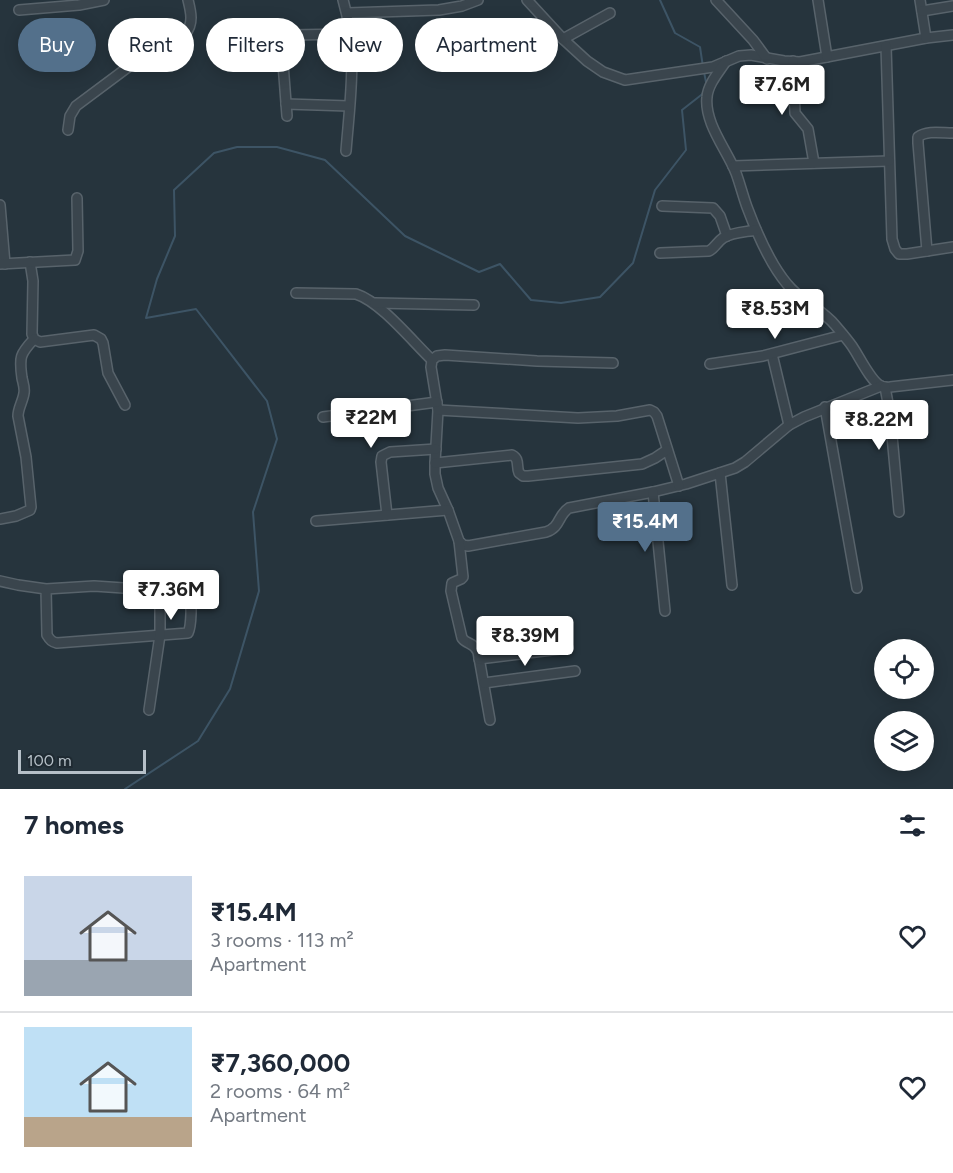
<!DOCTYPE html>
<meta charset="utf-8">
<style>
body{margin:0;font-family:Figtree,sans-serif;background:#f2f2f3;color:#1f2937;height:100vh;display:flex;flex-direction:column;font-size:22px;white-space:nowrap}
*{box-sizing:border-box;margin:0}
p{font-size:20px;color:#747a83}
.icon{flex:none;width:33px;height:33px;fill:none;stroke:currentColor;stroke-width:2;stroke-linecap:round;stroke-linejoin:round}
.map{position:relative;height:789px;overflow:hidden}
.side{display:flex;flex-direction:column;background:#fff;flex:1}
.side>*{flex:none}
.hud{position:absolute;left:18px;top:18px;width:600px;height:54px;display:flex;gap:12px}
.buttons{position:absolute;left:874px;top:639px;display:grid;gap:12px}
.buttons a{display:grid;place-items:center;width:60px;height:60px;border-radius:50%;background:#fff;box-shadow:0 3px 15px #0003;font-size:30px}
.scale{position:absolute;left:18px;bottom:15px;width:128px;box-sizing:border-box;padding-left:6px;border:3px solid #b6c0c8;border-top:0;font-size:16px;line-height:21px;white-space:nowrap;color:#b6c0c8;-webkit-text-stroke:4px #1f2a32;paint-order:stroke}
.price{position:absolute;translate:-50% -51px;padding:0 14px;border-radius:6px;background:#fff;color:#222;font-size:20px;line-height:39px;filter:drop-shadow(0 2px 3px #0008)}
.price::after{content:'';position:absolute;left:50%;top:36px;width:18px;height:14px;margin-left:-9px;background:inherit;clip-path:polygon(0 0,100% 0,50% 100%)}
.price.on{background:#53708b;color:#fff}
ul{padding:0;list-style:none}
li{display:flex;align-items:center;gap:18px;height:150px;padding:0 24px}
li+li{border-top:2px solid #e0e1e3}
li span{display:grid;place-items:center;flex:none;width:168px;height:120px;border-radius:0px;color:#555}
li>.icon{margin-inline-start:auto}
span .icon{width:72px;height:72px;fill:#fffc;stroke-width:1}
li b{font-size:26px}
h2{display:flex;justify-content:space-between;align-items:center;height:72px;padding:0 24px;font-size:26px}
.pill{padding:0 21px;border-radius:27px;background:#fff;box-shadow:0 3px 15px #0003;font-size:21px;line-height:54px}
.pill.on{background:#53708b;color:#fff}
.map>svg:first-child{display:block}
</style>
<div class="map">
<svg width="953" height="789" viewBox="0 0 953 789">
<rect width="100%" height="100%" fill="#26343d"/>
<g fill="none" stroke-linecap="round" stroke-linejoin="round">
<!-- stream -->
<g stroke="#3d5465" stroke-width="2">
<polyline points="660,0 675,33 700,47 703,67"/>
<polyline points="704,72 707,87"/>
<polyline points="125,789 198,741 230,689 259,591 253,512 277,439 267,401 196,309 146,318 157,279 175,236 174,190 214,153 237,147 277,147 325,160 405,236 479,272 500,264 531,300 561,303 600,297 633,263 655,190 686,150 682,110 705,92"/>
</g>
<!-- minor casing -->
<g stroke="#58636b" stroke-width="12">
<g id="minor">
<path d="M343,0C358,50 350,100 346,151"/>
<polyline points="527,0 563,39 587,61 603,72 625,80 713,67 739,56 751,55 784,61 800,62 926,38 953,35"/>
<polyline points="716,0 753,40 767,59"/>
<polyline points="818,0 827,57"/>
<polyline points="920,0 926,38"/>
<polyline points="19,10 79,5 104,0"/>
<polyline points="922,11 953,6"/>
<polyline points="347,13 439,10 462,6 478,0"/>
<polyline points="563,39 610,13"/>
<polyline points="886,46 892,239 895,249 899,254 907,254 953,247"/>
<path d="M726,61C719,72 708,84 707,97C704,123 727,150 736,173C740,184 743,196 747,207C756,231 771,265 787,284C800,301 821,308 835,325C841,332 847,339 852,346C859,356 871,382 881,386C884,388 887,387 890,387L953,380"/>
<polyline points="793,61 795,113 808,129 814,163"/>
<polyline points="286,104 349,106"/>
<polyline points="287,116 282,50 282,42 283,38 291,35 350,34"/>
<path d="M68,130L70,116L76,106L143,56L185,34C194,24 191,12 188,0"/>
<polyline points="733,166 889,161"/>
<polyline points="0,205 5,264"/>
<polyline points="662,206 713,208 720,216 727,236"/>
<path d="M927,251L918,143V137C927,130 942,133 953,133"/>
<path d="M660,253L709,251C715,248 717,242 723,238C732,232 746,232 756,230"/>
<polyline points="30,262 33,281 32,334 34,339 40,342 94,335 101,339 103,343 108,373 125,405"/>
<polyline points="0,264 75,260 78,251 77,198"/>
<path d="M296,293L356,294C381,302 412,341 432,360"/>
<polyline points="375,303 474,305"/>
<polyline points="772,354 789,425"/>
<path d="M613,363L537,361L445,355L437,356L432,360L431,367L438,410L435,463V474L438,488L448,510L459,541L463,545L468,546L546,532C561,527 557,516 569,508L653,492L686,484L735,468L745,462L789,425L804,417L881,386"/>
<polyline points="710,364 763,356 843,335"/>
<polyline points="885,387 890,414 899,512"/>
<polyline points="825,407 857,588"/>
<polyline points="438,410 578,418 617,416 650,410 654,412 657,416 679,486"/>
<polyline points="323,417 437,402"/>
<path d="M435,463L512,455C520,459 516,466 519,473L523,476H528L642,464L655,458L667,450"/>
<polyline points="720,473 732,585"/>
<polyline points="653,492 665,611"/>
<polyline points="387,515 381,462 382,456 390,452 436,449"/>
<path d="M0,519L16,516L30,510L31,507L26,457L18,416C18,408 23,401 24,393C25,388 23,383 22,378C19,357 20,354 34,339"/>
<polyline points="316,521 448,510"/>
<path d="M459,541L463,577L461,579L452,583L451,591L462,638C467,645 474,642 478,652L490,720"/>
<path d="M0,581L18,585L46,589L94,586L183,592C185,593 187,593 188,595C193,600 191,627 188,633L57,643C52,642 50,640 47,635L46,589"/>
<polyline points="479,659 568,648"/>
<polyline points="484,683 575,671"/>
<polyline points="149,710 160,635 160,591"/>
</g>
</g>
<!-- minor -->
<use href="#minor" stroke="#3a454d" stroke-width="9"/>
</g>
</svg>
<div class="buttons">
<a><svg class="icon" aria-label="locate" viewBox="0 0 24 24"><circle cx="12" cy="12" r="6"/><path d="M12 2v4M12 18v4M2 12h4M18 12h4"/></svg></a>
<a><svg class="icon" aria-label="layers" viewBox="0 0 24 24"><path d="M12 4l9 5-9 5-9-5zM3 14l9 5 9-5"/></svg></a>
</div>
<div class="scale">100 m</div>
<b class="price" style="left:782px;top:116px">₹7.6M</b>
<b class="price" style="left:775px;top:340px">₹8.53M</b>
<b class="price" style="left:371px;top:449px">₹22M</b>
<b class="price" style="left:879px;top:451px">₹8.22M</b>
<b class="price on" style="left:645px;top:553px">₹15.4M</b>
<b class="price" style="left:171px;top:621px">₹7.36M</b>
<b class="price" style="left:525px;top:667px">₹8.39M</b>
<div class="hud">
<a class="pill on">Buy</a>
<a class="pill">Rent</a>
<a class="pill">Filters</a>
<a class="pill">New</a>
<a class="pill">Apartment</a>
</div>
</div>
<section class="side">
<h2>7 homes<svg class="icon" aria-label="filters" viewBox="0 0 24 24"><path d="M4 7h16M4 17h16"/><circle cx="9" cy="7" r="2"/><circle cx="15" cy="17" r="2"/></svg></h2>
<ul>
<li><span style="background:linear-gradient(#c9d6e8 70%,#9aa5b1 0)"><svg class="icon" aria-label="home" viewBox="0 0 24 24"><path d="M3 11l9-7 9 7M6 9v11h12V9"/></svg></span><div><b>₹15.4M</b><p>3 rooms · 113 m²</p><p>Apartment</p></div><svg class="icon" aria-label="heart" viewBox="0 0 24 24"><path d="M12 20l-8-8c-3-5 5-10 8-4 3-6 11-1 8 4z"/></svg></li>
<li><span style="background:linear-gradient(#bfe0f5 75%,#b9a48a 0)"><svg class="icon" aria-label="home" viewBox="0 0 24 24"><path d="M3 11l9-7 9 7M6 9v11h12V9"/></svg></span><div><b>₹7,360,000</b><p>2 rooms · 64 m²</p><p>Apartment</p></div><svg class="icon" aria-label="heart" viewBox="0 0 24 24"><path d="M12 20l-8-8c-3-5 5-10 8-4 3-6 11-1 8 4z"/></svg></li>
</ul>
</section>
